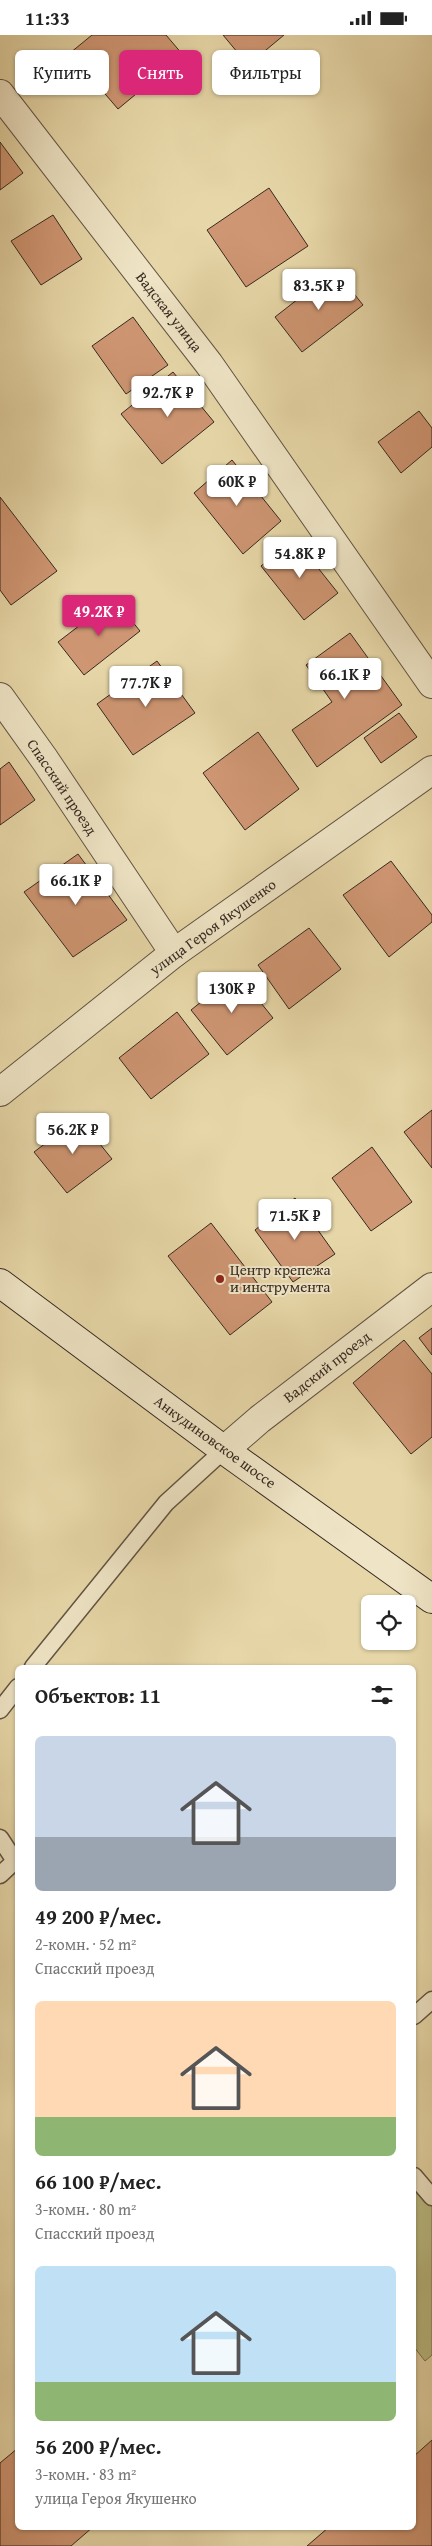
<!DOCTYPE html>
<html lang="ru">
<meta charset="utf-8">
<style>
body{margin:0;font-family:"Gentium Book Plus",serif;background:#f6f6f6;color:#222;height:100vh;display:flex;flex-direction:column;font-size:19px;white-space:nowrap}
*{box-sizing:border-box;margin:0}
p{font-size:16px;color:#767676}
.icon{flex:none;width:28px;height:28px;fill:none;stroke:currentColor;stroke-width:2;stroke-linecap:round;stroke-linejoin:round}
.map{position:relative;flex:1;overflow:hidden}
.drawer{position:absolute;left:15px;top:1630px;width:401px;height:865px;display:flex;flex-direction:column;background:#fff;border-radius:8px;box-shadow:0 1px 4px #0004}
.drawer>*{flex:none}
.top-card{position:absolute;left:15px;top:15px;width:402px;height:45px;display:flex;gap:10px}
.tools{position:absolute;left:361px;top:1560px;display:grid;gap:10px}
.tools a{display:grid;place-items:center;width:55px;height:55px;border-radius:8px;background:#fff;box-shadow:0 1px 4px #0004;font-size:25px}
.price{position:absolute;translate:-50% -42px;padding:0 11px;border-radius:5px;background:#fff;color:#222;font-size:16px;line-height:32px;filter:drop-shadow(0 1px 2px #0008)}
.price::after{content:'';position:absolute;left:50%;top:30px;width:15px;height:11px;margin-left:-8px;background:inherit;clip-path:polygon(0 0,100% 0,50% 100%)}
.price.current{background:#db2777;color:#fff}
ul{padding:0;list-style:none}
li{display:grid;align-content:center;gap:10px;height:265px;padding:0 20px}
li span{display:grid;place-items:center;height:155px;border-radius:8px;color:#555}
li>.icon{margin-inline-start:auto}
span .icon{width:90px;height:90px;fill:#fffc;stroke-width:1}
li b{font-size:21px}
h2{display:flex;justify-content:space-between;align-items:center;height:60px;padding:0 20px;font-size:21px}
.tag{padding:0 18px;border-radius:8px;background:#fff;box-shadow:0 1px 4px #0004;font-size:18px;line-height:45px}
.tag.current{background:#db2777;color:#fff}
.status{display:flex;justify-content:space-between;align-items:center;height:35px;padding:0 25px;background:#fff;direction:ltr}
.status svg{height:14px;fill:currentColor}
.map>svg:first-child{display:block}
</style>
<div class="status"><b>11:33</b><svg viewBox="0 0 49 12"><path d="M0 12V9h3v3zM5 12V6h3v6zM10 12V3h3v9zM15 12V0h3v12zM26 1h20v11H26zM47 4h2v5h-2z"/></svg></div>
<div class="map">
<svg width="432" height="2511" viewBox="0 0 432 2511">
<rect width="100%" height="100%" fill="#e7d7a8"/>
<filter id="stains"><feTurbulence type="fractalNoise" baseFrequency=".004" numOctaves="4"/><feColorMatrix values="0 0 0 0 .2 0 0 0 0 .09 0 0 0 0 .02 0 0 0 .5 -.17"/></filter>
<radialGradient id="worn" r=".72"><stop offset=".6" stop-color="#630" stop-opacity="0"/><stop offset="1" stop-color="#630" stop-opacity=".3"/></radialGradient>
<!-- green -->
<polygon fill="#bcbd84" stroke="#797352" points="414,2153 432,2166 432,2320 425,2326 414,2312"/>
<!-- building -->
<g fill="#cf9673" stroke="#362921">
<polygon points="92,0 166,0 183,20 118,74 70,18"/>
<polygon points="223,0 284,0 248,30"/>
<polygon points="0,107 23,138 0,155"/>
<polygon points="269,153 308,211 246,252 207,195"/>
<polygon points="53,180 82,224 41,250 11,206"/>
<polygon points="335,235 363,270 302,317 275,282"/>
<polygon points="133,282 168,330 126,359 92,311"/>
<polygon points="173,337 214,387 162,429 121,379"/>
<polygon points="419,376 432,393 432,412 401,438 378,407"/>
<polygon points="232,425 281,486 243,519 194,458"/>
<polygon points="0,462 57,536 11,570 0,555"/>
<polygon points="295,504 338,558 304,585 261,531"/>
<polygon points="114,564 140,596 84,640 58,607"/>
<polygon points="350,598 402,670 317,732 292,695 332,667 306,630"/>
<polygon points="157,626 195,678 133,720 97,669"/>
<polygon points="399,678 417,702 381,728 364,703"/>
<polygon points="258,697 299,754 245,795 203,738"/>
<polygon points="9,727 35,765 0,790 0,734"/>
<polygon points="78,819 127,885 73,922 24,857"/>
<polygon points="391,826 432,880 432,887 389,922 343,860"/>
<polygon points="309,893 341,934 289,974 258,930"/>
<polygon points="237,938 273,983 227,1020 191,975"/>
<polygon points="177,977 209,1019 151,1064 119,1023"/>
<polygon points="432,1075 432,1133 404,1097"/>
<polygon points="79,1083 112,1124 67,1158 34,1117"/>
<polygon points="372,1112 412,1167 371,1196 332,1143"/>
<polygon points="295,1163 335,1219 293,1247 255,1195"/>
<polygon points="211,1188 272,1267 230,1300 168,1221"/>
<polygon points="432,1293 432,1320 419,1303"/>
<polygon points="404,1305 432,1339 432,1402 411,1419 353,1348"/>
<polygon points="432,2405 432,2511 307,2511 329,2492 414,2492 414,2421"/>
<polygon points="18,2413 18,2492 93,2492 71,2511 0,2511 0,2428"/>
</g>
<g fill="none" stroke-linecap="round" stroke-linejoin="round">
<!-- lane casing -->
<g stroke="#625443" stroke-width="19">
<g id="lane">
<polyline points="33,1632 166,1468 224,1415"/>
<polyline points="0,1675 18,1652"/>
<polyline points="0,1803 15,1826 0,1840"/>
<polyline points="414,1981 432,1965"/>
<polyline points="414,2141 432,2162"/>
</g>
</g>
<!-- street casing -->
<g stroke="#625443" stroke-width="30">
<g id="street">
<polyline points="0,59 209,329 432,649"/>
<polyline points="0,662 45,725 174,918"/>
<polyline points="0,1057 174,918 432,735"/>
<polyline points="224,1415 260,1384 432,1252"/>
</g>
</g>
<!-- secondary casing -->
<g stroke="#362921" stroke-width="30">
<polyline id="secondary" points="0,1248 224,1415 432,1564"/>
</g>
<!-- lane -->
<use href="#lane" stroke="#efe5c6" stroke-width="16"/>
<!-- street -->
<use href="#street" stroke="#efe5c6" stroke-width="28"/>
<!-- secondary -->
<use href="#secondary" stroke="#efe5c6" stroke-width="28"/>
</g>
<!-- markers -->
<circle fill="#8f2418" stroke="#efe5c6" stroke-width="2" cx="220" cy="1244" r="5"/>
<g text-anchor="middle" stroke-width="4" stroke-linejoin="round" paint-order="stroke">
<!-- street labels -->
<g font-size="15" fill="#362921" stroke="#efe5c6">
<text transform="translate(169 277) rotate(52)" y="5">Вадская улица</text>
<text transform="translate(62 752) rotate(56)" y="5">Спасский проезд</text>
<text transform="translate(213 892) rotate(-36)" y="5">улица Героя Якушенко</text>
<text transform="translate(327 1332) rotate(-38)" y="5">Вадский проезд</text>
<text transform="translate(215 1407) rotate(36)" y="5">Анкудиновское шоссе</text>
</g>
<!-- poi labels -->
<g font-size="15" fill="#362921" stroke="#efe5c6" text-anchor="start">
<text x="230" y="1240">Центр крепежа<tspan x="230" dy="17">и инструмента</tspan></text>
</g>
</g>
<rect width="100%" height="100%" filter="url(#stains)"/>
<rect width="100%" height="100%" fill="url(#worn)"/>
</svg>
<div class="tools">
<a><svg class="icon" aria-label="locate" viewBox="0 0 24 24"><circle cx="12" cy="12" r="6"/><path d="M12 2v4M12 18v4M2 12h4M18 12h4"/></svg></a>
</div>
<b class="price" style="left:319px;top:276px">83.5K ₽</b>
<b class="price" style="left:168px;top:383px">92.7K ₽</b>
<b class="price" style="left:237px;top:472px">60K ₽</b>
<b class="price" style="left:300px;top:544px">54.8K ₽</b>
<b class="price current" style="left:99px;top:602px">49.2K ₽</b>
<b class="price" style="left:345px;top:665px">66.1K ₽</b>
<b class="price" style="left:146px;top:673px">77.7K ₽</b>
<b class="price" style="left:76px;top:871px">66.1K ₽</b>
<b class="price" style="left:232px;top:979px">130K ₽</b>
<b class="price" style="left:73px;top:1120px">56.2K ₽</b>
<b class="price" style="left:295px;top:1206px">71.5K ₽</b>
<div class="top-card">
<a class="tag">Купить</a>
<a class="tag current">Снять</a>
<a class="tag">Фильтры</a>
</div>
<section class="drawer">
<h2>Объектов: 11<svg class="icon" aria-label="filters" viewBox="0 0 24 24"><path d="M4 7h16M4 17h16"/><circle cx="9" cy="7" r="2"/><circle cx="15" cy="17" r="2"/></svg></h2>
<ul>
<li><span style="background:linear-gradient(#c9d6e8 65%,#9aa5b1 0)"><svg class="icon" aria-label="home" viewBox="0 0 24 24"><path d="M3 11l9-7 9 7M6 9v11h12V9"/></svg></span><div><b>49 200 ₽/мес.</b><p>2-комн. · 52 m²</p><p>Спасский проезд</p></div></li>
<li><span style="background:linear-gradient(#ffd9b3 75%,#8fb573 0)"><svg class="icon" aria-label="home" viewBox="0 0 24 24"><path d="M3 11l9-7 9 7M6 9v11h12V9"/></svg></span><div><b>66 100 ₽/мес.</b><p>3-комн. · 80 m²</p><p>Спасский проезд</p></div></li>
<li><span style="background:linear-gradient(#bfe0f5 75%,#8fb573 0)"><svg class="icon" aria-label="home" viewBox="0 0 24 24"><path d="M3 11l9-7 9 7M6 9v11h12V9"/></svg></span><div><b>56 200 ₽/мес.</b><p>3-комн. · 83 m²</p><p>улица Героя Якушенко</p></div></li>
</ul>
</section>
</div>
